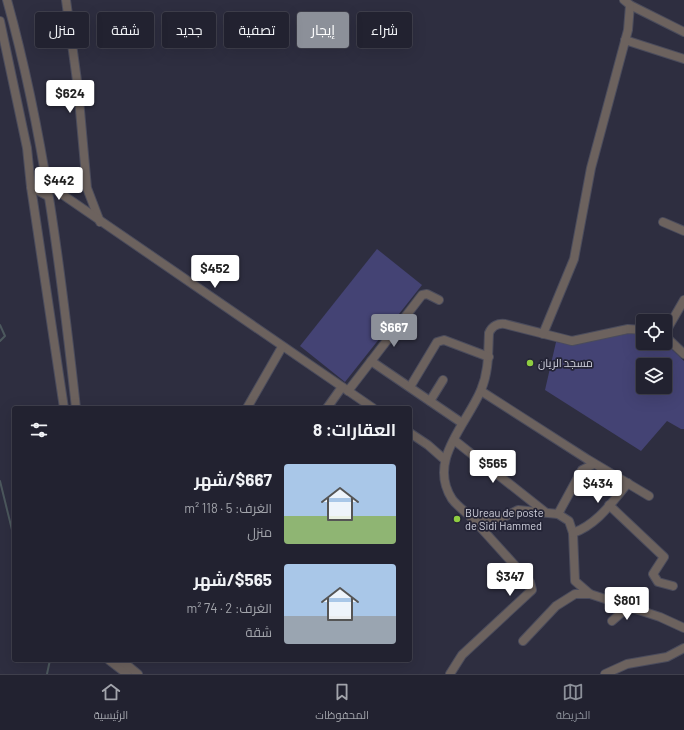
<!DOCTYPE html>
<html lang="ar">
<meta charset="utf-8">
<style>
body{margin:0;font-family:Barlow,Cairo,sans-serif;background:#2e2f3c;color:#f1f3f6;direction:rtl;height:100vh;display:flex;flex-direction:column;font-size:15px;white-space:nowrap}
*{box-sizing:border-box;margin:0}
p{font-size:13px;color:#a2a4ab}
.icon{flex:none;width:22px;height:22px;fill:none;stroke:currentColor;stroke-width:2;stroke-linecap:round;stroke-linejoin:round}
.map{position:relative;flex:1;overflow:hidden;direction:ltr}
.side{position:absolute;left:12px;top:406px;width:400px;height:256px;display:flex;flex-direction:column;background:#222230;border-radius:4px;box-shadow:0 4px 16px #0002,0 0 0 1px #3f3f4c;direction:rtl}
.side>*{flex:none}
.top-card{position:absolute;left:12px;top:12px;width:400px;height:36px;direction:rtl;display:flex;gap:8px}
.tools{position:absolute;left:636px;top:314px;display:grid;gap:8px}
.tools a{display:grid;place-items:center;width:36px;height:36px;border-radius:4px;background:#222230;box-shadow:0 4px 16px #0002,0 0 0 1px #3f3f4c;font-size:20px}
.price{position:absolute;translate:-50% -34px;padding:0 9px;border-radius:4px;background:#fff;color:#222;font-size:13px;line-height:26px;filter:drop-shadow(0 1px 2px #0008)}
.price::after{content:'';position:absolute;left:50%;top:24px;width:12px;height:9px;margin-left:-6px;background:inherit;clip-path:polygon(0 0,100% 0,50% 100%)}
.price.current{background:#8c9099;color:#fff}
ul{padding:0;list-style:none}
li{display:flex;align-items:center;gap:12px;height:100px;padding:0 16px}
li span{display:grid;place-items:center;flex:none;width:112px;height:80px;border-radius:4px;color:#555}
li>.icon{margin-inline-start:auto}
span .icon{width:48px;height:48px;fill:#fffc;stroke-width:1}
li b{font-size:17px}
h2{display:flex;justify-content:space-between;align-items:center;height:48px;padding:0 16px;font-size:17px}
.tag{padding:0 14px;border-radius:4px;background:#222230;box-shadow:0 4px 16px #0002,0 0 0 1px #3f3f4c;font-size:14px;line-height:36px}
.tag.current{background:#8c9099;color:#fff}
.menu{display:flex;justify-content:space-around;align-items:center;height:56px;border-top:1px solid #3f3f4c;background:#222230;font-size:11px;color:#a2a4ab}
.menu a{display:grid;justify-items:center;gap:2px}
.menu .current{color:#8c9099}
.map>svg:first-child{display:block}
</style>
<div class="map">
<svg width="684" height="674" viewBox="0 0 684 674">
<rect width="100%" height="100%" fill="#2e2e40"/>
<!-- green -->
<g fill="#444374" fill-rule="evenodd">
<polygon points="377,249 422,285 345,382 300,346"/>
<path d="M624,332L643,333V343H665L684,361V429H681L667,421L641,451L545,390L556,342L578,344ZM643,365H665V387H643Z"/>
</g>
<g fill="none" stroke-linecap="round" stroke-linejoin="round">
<!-- stream -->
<g stroke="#4c585d" stroke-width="2">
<polyline points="0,325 5,336 0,341"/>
<polyline points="0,481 14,538"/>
<polyline points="47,674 50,660"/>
</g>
<!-- minor casing -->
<g stroke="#4b4c5c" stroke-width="10">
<g id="minor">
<path d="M7,0C44,133 61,271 76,408"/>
<polyline points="66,0 78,88 87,188 100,222"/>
<polyline points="630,5 684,32"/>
<polyline points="0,21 27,148 31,187 64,408"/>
<polyline points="625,40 684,59"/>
<polyline points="47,184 373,408"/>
<polyline points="31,187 48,196"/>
<polyline points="663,222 684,231"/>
<path d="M643,330L628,329L572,341L505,324C498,323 492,326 489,333C488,353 489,371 481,390C467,424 427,460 452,499C457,506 466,512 472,518H502L518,510L558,514L569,521L573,533L575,581L590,594L660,617L684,628"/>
<polyline points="665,333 684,300"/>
<polyline points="543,334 574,259 591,168 628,30 630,5 624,0"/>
<polyline points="665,336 684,354"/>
<polyline points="371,361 462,423"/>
<polyline points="410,387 437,342 444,340 489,357"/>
<polyline points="348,391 422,295 427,294 439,300"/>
<polyline points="481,391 587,459 649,496"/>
<polyline points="430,401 443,380"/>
<polyline points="247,408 282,347"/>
<polyline points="327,408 342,387"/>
<polyline points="410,433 428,445 445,460"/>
<polyline points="454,440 545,512"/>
<polyline points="609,505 664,557 653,574 658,582 673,586"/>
<polyline points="558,514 582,470 594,464"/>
<path d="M573,533C598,524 612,502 628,483"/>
<polyline points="612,621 628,607"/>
<polyline points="523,641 556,606 575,594 590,594"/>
<polyline points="109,660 127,674"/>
<polyline points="121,660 138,674"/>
<polyline points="450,674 462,655 532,590 530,582 472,518"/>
<polyline points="605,674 627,664 667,657 684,648"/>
</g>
</g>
<!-- minor -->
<use href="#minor" stroke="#6c625e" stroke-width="8"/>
</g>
<!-- markers -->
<g fill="#8fcd41" stroke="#242436" stroke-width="1.5">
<circle cx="530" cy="363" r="4"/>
<circle cx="457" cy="519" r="4"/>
</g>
<g text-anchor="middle" stroke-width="3.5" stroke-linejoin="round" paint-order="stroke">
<!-- poi labels -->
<g font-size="11" fill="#d1d2de" stroke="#242436" text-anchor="start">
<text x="538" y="367">مسجد الريان</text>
<text x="465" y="517">BUreau de poste<tspan x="465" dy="13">de Sidi Hammed</tspan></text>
</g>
</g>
</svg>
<div class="tools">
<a><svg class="icon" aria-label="locate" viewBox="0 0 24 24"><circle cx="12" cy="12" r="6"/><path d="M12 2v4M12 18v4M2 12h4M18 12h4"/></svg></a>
<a><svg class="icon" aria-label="layers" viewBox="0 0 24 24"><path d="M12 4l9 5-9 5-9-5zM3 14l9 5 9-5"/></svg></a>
</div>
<b class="price" style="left:70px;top:114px">$624</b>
<b class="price" style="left:59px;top:201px">$442</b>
<b class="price" style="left:215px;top:289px">$452</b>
<b class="price current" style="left:394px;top:348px">$667</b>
<b class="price" style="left:493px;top:484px">$565</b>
<b class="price" style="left:598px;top:504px">$434</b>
<b class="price" style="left:510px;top:597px">$347</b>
<b class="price" style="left:627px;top:621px">$801</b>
<div class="top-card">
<a class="tag">شراء</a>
<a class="tag current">إيجار</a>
<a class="tag">تصفية</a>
<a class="tag">جديد</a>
<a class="tag">شقة</a>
<a class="tag">منزل</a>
</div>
<section class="side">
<h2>العقارات: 8<svg class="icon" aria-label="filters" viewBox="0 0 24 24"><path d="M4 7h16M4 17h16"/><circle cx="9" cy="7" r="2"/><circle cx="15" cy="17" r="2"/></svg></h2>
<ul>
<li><span style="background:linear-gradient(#a9c7e8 65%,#8fb573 0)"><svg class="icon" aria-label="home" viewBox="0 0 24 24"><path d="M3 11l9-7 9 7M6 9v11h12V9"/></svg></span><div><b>$667/شهر</b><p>الغرف: 5 · 118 m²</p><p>منزل</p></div></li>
<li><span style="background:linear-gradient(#a9c7e8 65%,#9aa5b1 0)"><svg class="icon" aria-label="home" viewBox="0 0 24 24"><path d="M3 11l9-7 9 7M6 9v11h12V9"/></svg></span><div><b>$565/شهر</b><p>الغرف: 2 · 74 m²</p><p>شقة</p></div></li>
</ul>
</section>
</div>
<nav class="menu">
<a class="current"><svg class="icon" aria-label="map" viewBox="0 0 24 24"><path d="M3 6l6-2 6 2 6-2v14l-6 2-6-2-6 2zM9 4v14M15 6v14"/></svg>الخريطة</a>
<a><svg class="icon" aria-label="saved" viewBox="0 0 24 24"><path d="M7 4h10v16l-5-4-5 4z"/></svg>المحفوظات</a>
<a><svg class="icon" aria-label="home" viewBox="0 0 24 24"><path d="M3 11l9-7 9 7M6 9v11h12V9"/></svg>الرئيسية</a>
</nav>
